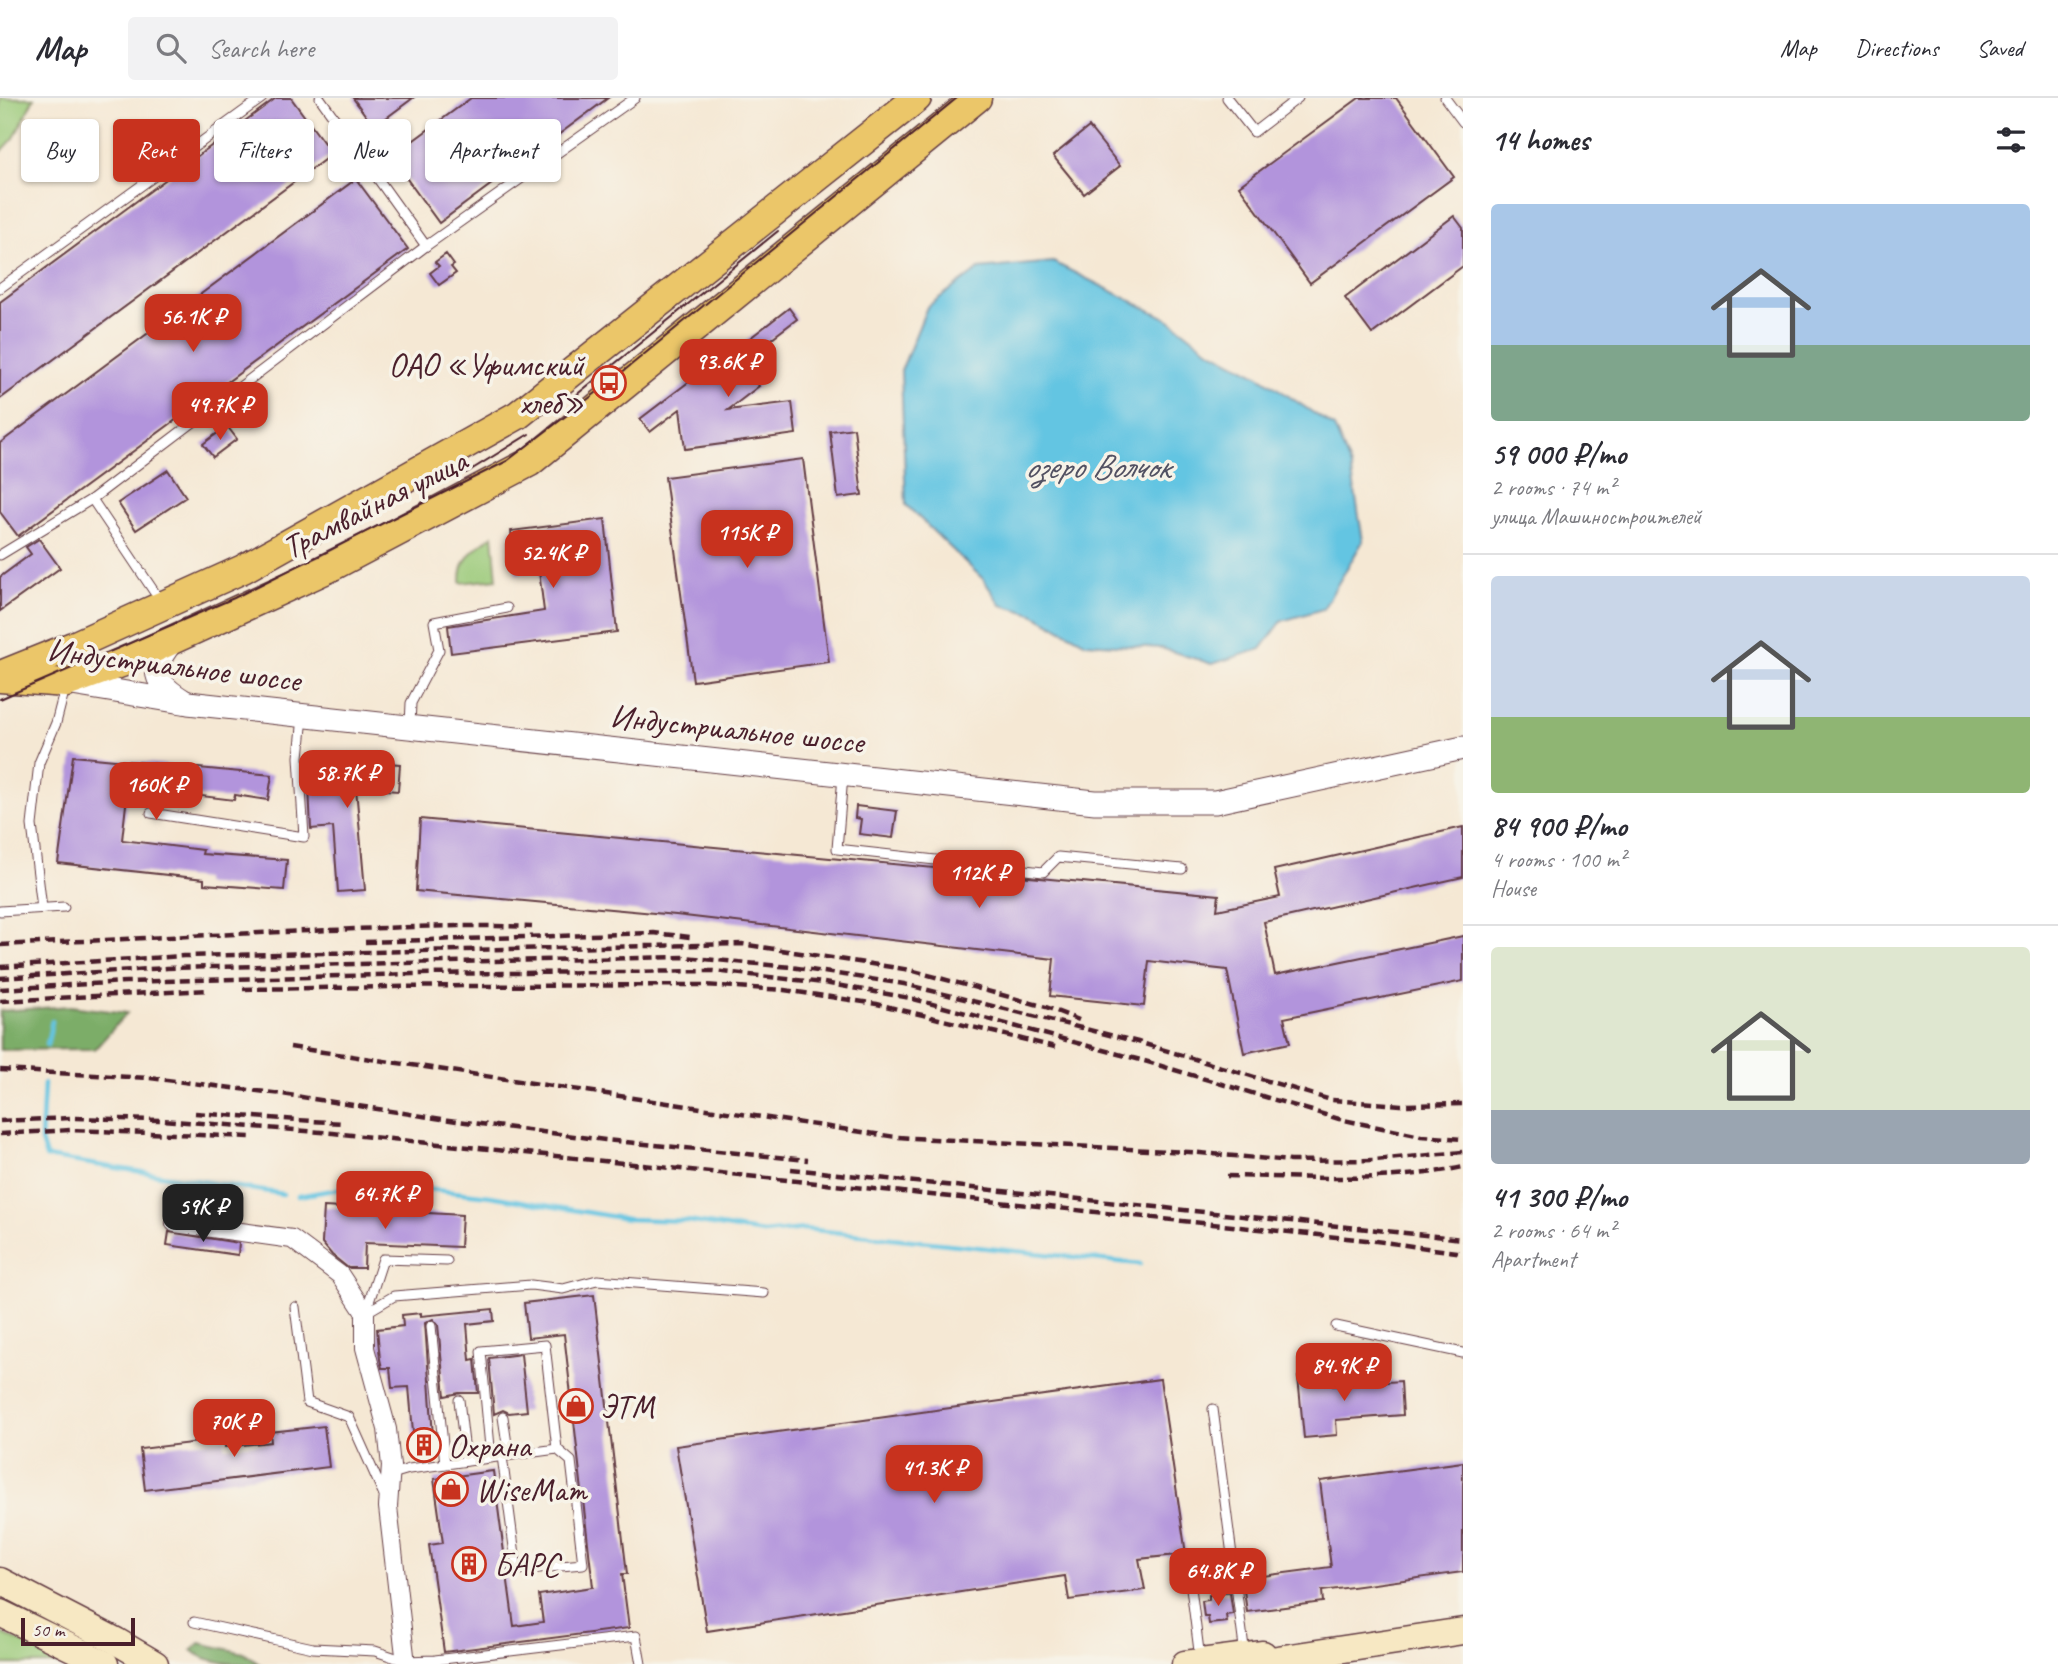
<!DOCTYPE html>
<meta charset="utf-8">
<style>
body{margin:0;font-family:Caveat,sans-serif;background:#f2f2f3;color:#2b2b33;height:100vh;display:flex;flex-direction:column;font-size:26px;white-space:nowrap}
*{box-sizing:border-box;margin:0}
p{font-size:23px;color:#7c7c81}
.icon{flex:none;width:38px;height:38px;fill:none;stroke:currentColor;stroke-width:2;stroke-linecap:round;stroke-linejoin:round}
.map{position:relative;flex:1;overflow:hidden}
.side{display:flex;flex-direction:column;background:#fff;width:595px}
.side>*{flex:none}
.top-card{position:absolute;left:21px;top:21px;width:665px;height:63px;display:flex;gap:14px}
.scale{position:absolute;left:21px;bottom:18px;width:114px;box-sizing:border-box;padding-left:7px;border:4px solid #4a1f2b;border-top:0;font-size:19px;line-height:24px;white-space:nowrap;color:#4a1f2b;-webkit-text-stroke:5px #f7f3e8;paint-order:stroke}
.price{position:absolute;translate:-50% -60px;padding:0 16px;border-radius:14px;background:#c8321e;color:#fff;font-size:23px;line-height:46px;filter:drop-shadow(0 2px 4px #0008)}
.price::after{content:'';position:absolute;left:50%;top:42px;width:21px;height:16px;margin-left:-10px;background:inherit;clip-path:polygon(0 0,100% 0,50% 100%)}
.price.current{background:#222;color:#fff}
ul{padding:0;list-style:none}
li{display:grid;align-content:center;gap:14px;height:371px;padding:0 28px}
li+li{border-top:2px solid #e1e1e2}
li span{display:grid;place-items:center;height:217px;border-radius:7px;color:#555}
li>.icon{margin-inline-start:auto}
span .icon{width:126px;height:126px;fill:#fffc;stroke-width:1}
li b{font-size:30px}
h2{display:flex;justify-content:space-between;align-items:center;height:84px;padding:0 28px;font-size:30px}
.chip{padding:0 24px;border-radius:7px;background:#fff;box-shadow:0 2px 5px #0004;font-size:24px;line-height:63px}
.chip.current{background:#c8321e;color:#fff}
header{display:flex;align-items:center;gap:42px;box-sizing:border-box;height:98px;padding:0 35px;background:#fff;border-bottom:2px solid #e1e1e2}
header strong{font-size:33px}
nav{display:flex;gap:38px;margin-inline-start:auto;font-size:24px}
.search{width:490px;height:63px;background:#f2f2f3;display:flex;align-items:center;gap:18px;box-sizing:border-box;padding:0 24px;border-radius:7px;color:#7c7c81;font-size:26px}
main{display:flex;flex:1;min-height:0}
.map>svg:first-child{display:block}
</style>
<header>
<strong>Map</strong>
<div class="search"><svg class="icon" aria-label="search" viewBox="0 0 24 24"><circle cx="10" cy="10" r="6"/><path d="M15 15l6 6"/></svg>Search here</div>
<nav><a>Map</a><a>Directions</a><a>Saved</a></nav>
</header>
<main>
<div class="map">
<svg width="1463" height="1566" viewBox="0 0 1463 1566">
<rect width="100%" height="100%" fill="#f7f3e8"/>
<filter id="ink" filterUnits="userSpaceOnUse"><feTurbulence type="fractalNoise" baseFrequency=".0143" numOctaves="2"/><feDisplacementMap in="SourceGraphic" scale="14" xChannelSelector="R" yChannelSelector="G"/><feConvolveMatrix kernelMatrix="1 2 1 2 8 2 1 2 1" color-interpolation-filters="sRGB"/></filter>
<filter id="wash" filterUnits="userSpaceOnUse"><feTurbulence type="fractalNoise" baseFrequency=".00686" numOctaves="4" result="noise"/><feDisplacementMap in="SourceGraphic" scale="28" xChannelSelector="R" yChannelSelector="G"/><feGaussianBlur stdDeviation="1.57" result="paint"/><feColorMatrix in="noise" values="0 0 0 0 0 0 0 0 0 0 0 0 0 0 0 0 0 1.4 0 .05"/><feComposite in="paint" operator="in"/></filter>
<g filter="url(#wash)">
<rect width="100%" height="100%" fill="#f5e8d4"/>
<!-- green -->
<g fill="#9ac978" stroke="#727452" stroke-width="2">
<polygon points="0,0 34,0 14,40 0,55"/>
<path d="M493,437L497,481L461,485C460,460 474,451 493,437Z"/>
<polygon points="0,1534 67,1566 0,1566"/>
</g>
<!-- forest -->
<g fill="#7bad68" stroke="#62664a" stroke-width="2">
<polygon points="70,908 127,915 95,951 0,952 0,913"/>
<path d="M200,1545L244,1555L259,1566C235,1566 206,1566 192,1552Z"/>
</g>
<!-- water -->
<polygon fill="#64c5e2" stroke="#577286" stroke-width="2" points="1053,164 1170,222 1206,250 1259,278 1334,329 1351,369 1363,443 1323,511 1282,523 1261,551 1212,566 1161,550 1086,545 1033,516 1001,507 983,481 906,407 901,273 927,209 979,171"/>
<g fill="none" stroke-linecap="round" stroke-linejoin="round">
<!-- stream -->
<g stroke="#64c5e2" stroke-width="4.5">
<polyline points="47,947 52,923"/>
<polyline points="44,986 41,1043 46,1059 283,1096"/>
<polyline points="298,1098 345,1090 389,1087 490,1098 627,1121 688,1123 763,1135 805,1131 1140,1166"/>
</g>
</g>
<g id="blocks">
<!-- building -->
<g fill="#b294dc">
<polygon points="276,0 291,0 332,56 0,301 0,204"/>
<polygon points="353,0 413,0 374,29"/>
<polygon points="471,0 608,0 439,125 391,59"/>
<polygon points="1359,0 1396,0 1454,79 1310,185 1239,88"/>
<polygon points="1089,29 1120,68 1084,96 1053,58"/>
<polygon points="356,81 408,151 18,438 0,414 0,345"/>
<polygon points="1454,118 1463,130 1463,168 1372,236 1345,200"/>
<polygon points="446,156 454,167 451,169 456,175 439,187 430,175 439,168 435,164"/>
<polygon points="789,210 797,221 759,250 765,258 747,272 759,288 728,312 792,304 796,336 685,351 680,311 650,334 640,321 699,276 704,267 713,260 728,257"/>
<polygon points="227,328 237,341 213,359 203,346"/>
<polygon points="854,330 862,397 838,400 830,333"/>
<polygon points="803,361 829,564 693,583 665,379"/>
<polygon points="168,372 186,399 136,432 118,405"/>
<polygon points="605,421 617,534 451,555 448,528 544,513 539,473 516,476 511,433"/>
<polygon points="39,441 60,470 0,513 0,479 31,456 26,449"/>
<polygon points="73,658 272,677 268,702 235,697 234,702 128,689 122,742 203,752 202,756 287,762 284,792 204,786 204,781 58,765"/>
<polygon points="333,661 400,666 398,693 356,690 365,792 338,794 333,729 311,731 308,668 332,671"/>
<polygon points="856,708 897,713 893,740 859,736 861,721 855,720"/>
<polygon points="420,721 1219,797 1217,812 1280,799 1274,772 1463,729 1463,779 1264,824 1275,877 1463,838 1463,883 1284,920 1290,945 1244,955 1227,872 1149,863 1144,908 1050,898 1054,861 676,817 416,793"/>
<polygon points="324,1109 462,1117 460,1149 365,1145 364,1170 348,1170 332,1157 322,1145"/>
<polygon points="169,1134 239,1145 238,1157 167,1147"/>
<polygon points="594,1197 627,1476 622,1476 629,1530 444,1554 429,1447 443,1445 434,1381 493,1373 514,1528 543,1524 539,1497 593,1489 564,1236 528,1240 524,1205"/>
<polygon points="493,1211 494,1223 467,1226 470,1262 475,1261 478,1295 459,1295 445,1298 438,1227 433,1221 425,1225 434,1353 415,1356 409,1289 392,1290 390,1270 382,1270 380,1261 377,1231 403,1228 402,1217 421,1215 421,1218"/>
<polygon points="521,1256 527,1313 509,1315 503,1312 494,1316 489,1260"/>
<polygon points="1332,1276 1333,1288 1401,1283 1403,1317 1336,1322 1337,1337 1304,1340 1298,1279"/>
<polygon points="1160,1281 1186,1456 1139,1461 1145,1492 1069,1502 1065,1478 707,1533 676,1348"/>
<polygon points="324,1328 329,1369 145,1392 140,1351 224,1341 225,1349 271,1344 270,1334"/>
<polygon points="1463,1364 1463,1474 1322,1493 1323,1504 1247,1514 1244,1492 1257,1490 1255,1479 1331,1469 1320,1383"/>
<polygon points="1221,1495 1230,1495 1233,1516 1226,1517 1227,1524 1209,1526 1208,1519 1204,1519 1202,1503 1209,1502 1209,1497"/>
</g>
</g>
</g>
<g filter="url(#ink)">
<use href="#blocks" fill-opacity="0" stroke="#643d44" stroke-width="2"/>
<g fill="none" stroke-linecap="round" stroke-linejoin="round">
<!-- service casing -->
<g stroke="#643d44" stroke-width="11">
<g id="service">
<polyline points="320,0 426,148"/>
<polyline points="1227,0 1254,34 1298,0"/>
<polyline points="1445,0 1463,24"/>
<polyline points="0,190 262,0"/>
<polyline points="92,401 161,504"/>
<polyline points="0,457 92,401 426,148 635,0"/>
<polyline points="410,627 411,605 439,552 434,524 507,510"/>
<polyline points="843,678 837,751 1043,774 1058,759 1182,771"/>
<polyline points="151,715 304,739 299,659 303,619"/>
<polyline points="42,810 32,727 39,665 56,625 65,590"/>
<polyline points="0,813 64,809"/>
<polyline points="295,1209 307,1304 349,1319 384,1397"/>
<polyline points="366,1213 383,1161 447,1163"/>
<polyline points="365,1215 394,1198 531,1187 563,1191 597,1182 764,1195"/>
<polyline points="431,1228 445,1366"/>
<polyline points="1336,1228 1463,1255"/>
<polyline points="459,1302 466,1363"/>
<polyline points="1213,1311 1245,1557"/>
<polyline points="503,1319 507,1346 502,1358 517,1472 583,1466 571,1363 557,1351"/>
<polyline points="392,1376 409,1371 557,1351 545,1247 481,1253 491,1360"/>
<polyline points="1190,1482 1200,1561"/>
<polyline points="194,1524 313,1550 375,1553 405,1563 435,1562 636,1538 641,1566"/>
</g>
</g>
<!-- minor casing -->
<g stroke="#643d44" stroke-width="20">
<polyline id="minor" points="175,1125 292,1141 340,1177 365,1215 365,1250 387,1331 391,1368 388,1409 406,1566"/>
</g>
<!-- tertiary casing -->
<g stroke="#643d44" stroke-width="25">
<g id="tertiary">
<path d="M173,542C149,571 152,584 185,604"/>
<polyline points="66,585 188,605 1095,704 1215,704 1463,650"/>
</g>
</g>
<!-- secondary casing -->
<g stroke="#643d44" stroke-width="29">
<g id="secondary">
<polyline points="0,1483 116,1543 155,1566"/>
<polyline points="0,1515 105,1566"/>
<polyline points="1185,1566 1263,1556"/>
<polyline points="1245,1566 1463,1533"/>
</g>
</g>
<!-- primary casing -->
<g stroke="#643d44" stroke-width="31">
<g id="primary">
<polyline points="1,577 73,548 243,471 518,317 917,0"/>
<polyline points="0,580 66,585 124,564 327,471 530,364 977,0"/>
</g>
</g>
<!-- service -->
<use href="#service" stroke="#fff" stroke-width="9"/>
<!-- minor -->
<use href="#minor" stroke="#fff" stroke-width="18"/>
<!-- tertiary -->
<use href="#tertiary" stroke="#fff" stroke-width="23"/>
<!-- secondary -->
<use href="#secondary" stroke="#f7e8c3" stroke-width="26"/>
<!-- primary -->
<use href="#primary" stroke="#ebc669" stroke-width="28"/>
<!-- tram -->
<g stroke="#4a1f2b" stroke-width="2">
<polyline points="575,298 778,133"/>
<polyline points="466,375 529,336"/>
<polyline points="0,601 234,500 507,363 609,285 957,0"/>
</g>
<!-- rail -->
<g stroke="#4a1f2b" stroke-width="4.5" stroke-dasharray="10 5" stroke-linecap="butt">
<polyline points="365,844 654,835 690,839"/>
<path d="M0,847C103,842 205,837 308,833C383,830 457,826 532,829"/>
<polyline points="0,869 184,858 742,846 910,872 1046,909 1079,922"/>
<polyline points="0,880 167,870 683,859 791,869 904,886 1138,944 1331,1002 1401,1007 1463,1006"/>
<polyline points="0,891 126,884 413,876 714,873 824,885 910,900 1148,964 1339,1021 1421,1038 1463,1041"/>
<polyline points="243,891 465,888 704,887 784,892 877,906 1055,949"/>
<polyline points="0,903 208,892"/>
<polyline points="290,949 896,1039 1189,1054 1291,1063 1375,1062 1463,1054"/>
<polyline points="0,972 150,980 282,996 442,1021 605,1042 808,1062"/>
<polyline points="195,1015 342,1025"/>
<polyline points="0,1023 71,1020 160,1022 333,1035 1376,1143 1463,1155"/>
<polyline points="0,1036 71,1032 252,1039"/>
<polyline points="791,1071 1463,1141"/>
<path d="M1227,1078C1305,1079 1386,1085 1463,1069"/>
</g>
</g>
</g>
<!-- icons -->
<defs>
<g id="bus-ring" transform="scale(1.75)"><circle r="9.5" fill="#f7f3e8" stroke="#c8321e" stroke-width="1.5"/><path d="M-5-6H5V4H4V6H2V4H-2V6H-4V4H-5ZM-3.5-4V0h7V-4ZM-3.5 1.2v1.5H-2V1.2ZM2 1.2v1.5H3.5V1.2Z" fill="#c8321e"/></g>
<g id="shop-ring" transform="scale(1.75)"><circle r="9.5" fill="#f7f3e8" stroke="#c8321e" stroke-width="1.5"/><path d="M-5-2.5h2.3a2.7 3.5 0 0 1 5.4 0H5L5.5 6h-11ZM-1.5-2.5h3a1.5 2.3 0 0 0-3 0Z" fill="#c8321e"/></g>
<g id="building-ring" transform="scale(1.75)"><circle r="9.5" fill="#f7f3e8" stroke="#c8321e" stroke-width="1.5"/><path d="M-4-6H4V6H1V3H-1V6H-4ZM-2.5-4.3h1.7v1.8h-1.7ZM.8-4.3h1.7v1.8H.8ZM-2.5-1h1.7V.8h-1.7ZM.8-1h1.7V.8H.8Z" fill="#c8321e"/></g>
</defs>
<g fill-rule="evenodd">
<use href="#bus-ring" x="609" y="285"/>
<use href="#shop-ring" x="576" y="1308"/>
<use href="#building-ring" x="424" y="1347"/>
<use href="#shop-ring" x="451" y="1391"/>
<use href="#building-ring" x="469" y="1466"/>
</g>
<g text-anchor="middle" stroke-width="7" stroke-linejoin="round" paint-order="stroke">
<!-- poi labels -->
<g font-size="33" fill="#4a1f2b" stroke="#f7f3e8" text-anchor="start">
<text x="584" y="278" text-anchor="end">ОАО «Уфимский<tspan x="584" dy="38">хлеб»</tspan></text>
<text x="600" y="1320">ЭТМ</text>
<text x="448" y="1359">Охрана</text>
<text x="476" y="1403">WiseMam</text>
<text x="494" y="1478">БАРС</text>
</g>
<!-- street labels -->
<g font-size="33" fill="#4a1f2b" stroke="#f7f3e8">
<text transform="translate(374 405) rotate(-27)" y="12">Трамвайная улица</text>
<text transform="translate(174 566) rotate(7)" y="12">Индустриальное шоссе</text>
<text transform="translate(737 630) rotate(6)" y="12">Индустриальное шоссе</text>
</g>
<!-- water labels -->
<g font-size="35" font-style="italic" fill="#525162" stroke="#f7f3e8">
<text x="1097" y="380">озеро Волчок</text>
</g>
</g>
</svg>
<div class="scale">50 m</div>
<b class="price" style="left:193px;top:256px">56.1K ₽</b>
<b class="price" style="left:728px;top:301px">93.6K ₽</b>
<b class="price" style="left:220px;top:344px">49.7K ₽</b>
<b class="price" style="left:747px;top:472px">115K ₽</b>
<b class="price" style="left:553px;top:492px">52.4K ₽</b>
<b class="price" style="left:347px;top:712px">58.7K ₽</b>
<b class="price" style="left:156px;top:724px">160K ₽</b>
<b class="price" style="left:979px;top:812px">112K ₽</b>
<b class="price" style="left:385px;top:1133px">64.7K ₽</b>
<b class="price current" style="left:203px;top:1146px">59K ₽</b>
<b class="price" style="left:1344px;top:1305px">84.9K ₽</b>
<b class="price" style="left:234px;top:1361px">70K ₽</b>
<b class="price" style="left:934px;top:1407px">41.3K ₽</b>
<b class="price" style="left:1218px;top:1510px">64.8K ₽</b>
<div class="top-card">
<a class="chip">Buy</a>
<a class="chip current">Rent</a>
<a class="chip">Filters</a>
<a class="chip">New</a>
<a class="chip">Apartment</a>
</div>
</div>
<section class="side">
<h2>14 homes<svg class="icon" aria-label="filters" viewBox="0 0 24 24"><path d="M4 7h16M4 17h16"/><circle cx="9" cy="7" r="2"/><circle cx="15" cy="17" r="2"/></svg></h2>
<ul>
<li><span style="background:linear-gradient(#a9c7e8 65%,#7fa58c 0)"><svg class="icon" aria-label="home" viewBox="0 0 24 24"><path d="M3 11l9-7 9 7M6 9v11h12V9"/></svg></span><div><b>59 000 ₽/mo</b><p>2 rooms · 74 m²</p><p>улица Машиностроителей</p></div></li>
<li><span style="background:linear-gradient(#c9d6e8 65%,#8fb573 0)"><svg class="icon" aria-label="home" viewBox="0 0 24 24"><path d="M3 11l9-7 9 7M6 9v11h12V9"/></svg></span><div><b>84 900 ₽/mo</b><p>4 rooms · 100 m²</p><p>House</p></div></li>
<li><span style="background:linear-gradient(#dfe7d0 75%,#9aa5b1 0)"><svg class="icon" aria-label="home" viewBox="0 0 24 24"><path d="M3 11l9-7 9 7M6 9v11h12V9"/></svg></span><div><b>41 300 ₽/mo</b><p>2 rooms · 64 m²</p><p>Apartment</p></div></li>
</ul>
</section>
</main>
